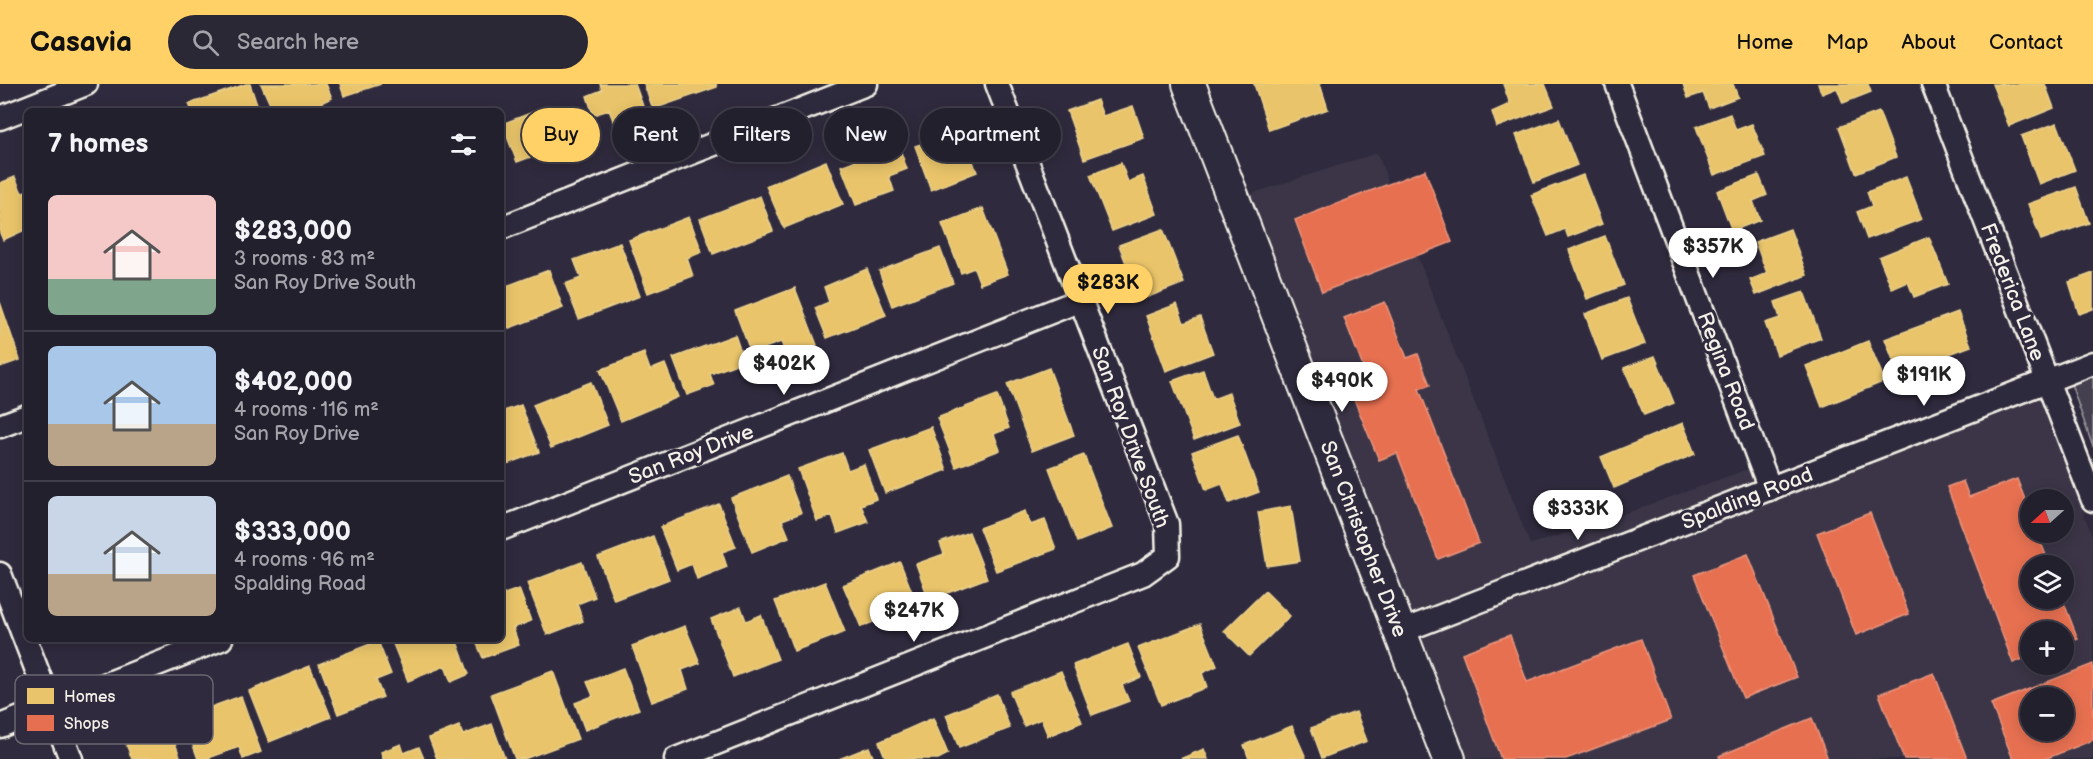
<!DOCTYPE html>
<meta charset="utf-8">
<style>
body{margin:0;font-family:"Balsamiq Sans",sans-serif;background:#2b2836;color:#f1f3f6;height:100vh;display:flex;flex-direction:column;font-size:22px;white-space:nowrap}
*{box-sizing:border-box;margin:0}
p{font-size:20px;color:#a3a3aa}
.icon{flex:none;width:33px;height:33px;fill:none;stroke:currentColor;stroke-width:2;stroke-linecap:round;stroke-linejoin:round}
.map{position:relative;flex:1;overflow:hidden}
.details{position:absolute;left:24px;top:24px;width:480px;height:534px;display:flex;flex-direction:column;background:#23202e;border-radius:9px;box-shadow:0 3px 15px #0003,0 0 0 2px #403e4a}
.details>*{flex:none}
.hud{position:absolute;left:522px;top:24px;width:570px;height:54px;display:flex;gap:12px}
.needle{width:39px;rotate:249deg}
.controls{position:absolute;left:2020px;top:405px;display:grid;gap:12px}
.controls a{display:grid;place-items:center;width:54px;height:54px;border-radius:50%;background:#23202e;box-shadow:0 3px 15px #0003,0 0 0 2px #403e4a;font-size:30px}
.price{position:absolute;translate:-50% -51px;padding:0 14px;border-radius:21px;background:#fff;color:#222;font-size:20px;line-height:39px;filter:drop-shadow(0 2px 3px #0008)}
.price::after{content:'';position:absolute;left:50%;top:36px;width:18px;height:14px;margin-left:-9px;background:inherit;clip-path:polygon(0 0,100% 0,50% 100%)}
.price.active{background:#ffd166;color:#111}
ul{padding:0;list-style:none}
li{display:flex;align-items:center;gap:18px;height:150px;padding:0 24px}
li+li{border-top:2px solid #403e4a}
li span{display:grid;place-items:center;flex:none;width:168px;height:120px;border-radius:9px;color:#555}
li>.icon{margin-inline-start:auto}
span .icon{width:72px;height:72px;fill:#fffc;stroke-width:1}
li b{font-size:26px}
h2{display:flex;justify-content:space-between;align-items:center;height:72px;padding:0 24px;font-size:26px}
.tag{padding:0 21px;border-radius:27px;background:#23202e;box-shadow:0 3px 15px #0003,0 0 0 2px #403e4a;font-size:21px;line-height:54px}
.tag.active{background:#ffd166;color:#111}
header{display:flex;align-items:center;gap:36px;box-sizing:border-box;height:84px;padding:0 30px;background:#ffd166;color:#111}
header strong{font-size:28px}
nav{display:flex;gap:33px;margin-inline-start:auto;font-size:21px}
.search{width:420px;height:54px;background:#2b2836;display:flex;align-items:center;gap:15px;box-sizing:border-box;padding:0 21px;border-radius:33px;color:#a3a3aa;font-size:22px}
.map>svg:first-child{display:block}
</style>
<header>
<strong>Casavia</strong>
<div class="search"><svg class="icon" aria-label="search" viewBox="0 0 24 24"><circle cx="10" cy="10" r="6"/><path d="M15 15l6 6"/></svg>Search here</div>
<nav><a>Home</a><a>Map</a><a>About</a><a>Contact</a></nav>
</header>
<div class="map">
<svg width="2093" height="675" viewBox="0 0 2093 675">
<rect width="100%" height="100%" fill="#2f2a3d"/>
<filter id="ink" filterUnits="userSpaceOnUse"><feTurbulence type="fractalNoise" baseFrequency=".0167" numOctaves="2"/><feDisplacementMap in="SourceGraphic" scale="12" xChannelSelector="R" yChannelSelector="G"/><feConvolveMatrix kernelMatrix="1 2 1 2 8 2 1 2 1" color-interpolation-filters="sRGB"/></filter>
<g filter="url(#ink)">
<!-- built -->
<g fill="#3b3647" fill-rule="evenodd">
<polygon points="1377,69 1530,460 1585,444 1748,385 1753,399 1408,532 1247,111"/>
<path d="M2039,313L2093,454V675H1463L1417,554ZM2031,416H2064V448H2031ZM2031,482H2064V514H2031ZM2031,548H2064V580H2031ZM2031,614H2064V646H2031Z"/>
</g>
<!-- green -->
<polygon fill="#454050" stroke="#9c989c" stroke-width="1.5" points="2093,292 2093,363 2071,300"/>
<!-- homes -->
<g fill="#e9c46a" stroke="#ecd290" stroke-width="1.5">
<polygon points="246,0 250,0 259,27 192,27 189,20"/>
<polygon points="261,0 326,0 332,14 302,27 273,27"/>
<polygon points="340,0 381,0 344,12"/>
<polygon points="600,0 635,0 647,33 616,44 609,26 593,31 587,12 602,6"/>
<polygon points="644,0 716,0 717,3 653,25"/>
<polygon points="1254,0 1320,0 1328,25 1269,46"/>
<polygon points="1503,0 1545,0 1554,22 1497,43 1492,28 1510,20"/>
<polygon points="1683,0 1733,0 1738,13 1709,24 1703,9 1688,14"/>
<polygon points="1818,0 1868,0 1871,8 1843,19 1837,4 1822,10"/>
<polygon points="1992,0 2045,0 2054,24 2009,42"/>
<polygon points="1097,16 1103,32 1133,22 1144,54 1084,75 1067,27"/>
<polygon points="549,22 556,41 572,36 579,55 517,78 502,40"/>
<polygon points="1879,28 1896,73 1856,89 1839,43"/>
<polygon points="955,30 977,88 931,106 915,62 930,57 925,42"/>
<polygon points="1730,30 1736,46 1752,40 1765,72 1714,91 1696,43"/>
<polygon points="1559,35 1577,81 1534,98 1516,51"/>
<polygon points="2057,39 2075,86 2039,100 2021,52"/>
<polygon points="898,60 907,85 889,92 894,107 856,121 841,82"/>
<polygon points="826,77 843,120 784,144 766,102"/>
<polygon points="1121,79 1128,98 1143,92 1157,130 1112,147 1090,91"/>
<polygon points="1583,91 1602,140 1568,153 1565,145 1548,152 1531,111"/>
<polygon points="1759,91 1767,111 1753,117 1760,136 1732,147 1717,107"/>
<polygon points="15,93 22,109 27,106 27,145 3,156 0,149 0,99"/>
<polygon points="1906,93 1922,135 1867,155 1857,128 1872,122 1867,108"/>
<polygon points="2076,103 2089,139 2041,156 2028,120"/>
<polygon points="760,112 773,147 713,170 700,135"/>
<polygon points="983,124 1008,190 980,200 974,184 961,189 942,140"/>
<polygon points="689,133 702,168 687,174 693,192 648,209 629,156"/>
<polygon points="1163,145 1184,199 1140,216 1119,161"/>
<polygon points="1790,145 1807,191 1756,211 1750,196 1767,189 1755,158"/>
<polygon points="1605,152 1624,201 1587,215 1569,166"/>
<polygon points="1929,153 1948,200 1914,213 1908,198 1892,205 1879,173"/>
<polygon points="620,159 640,212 579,235 565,200 581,194 574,176"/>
<polygon points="940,164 953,199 892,222 879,187"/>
<polygon points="867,185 886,231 827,254 815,224 829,218 824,203"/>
<polygon points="549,186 563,224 504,246 501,239 501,204"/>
<polygon points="2093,189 2093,225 2079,230 2069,198"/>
<polygon points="795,204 817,261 787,273 781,258 751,269 735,227"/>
<polygon points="1804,208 1821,254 1777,271 1765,239 1780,234 1775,218"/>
<polygon points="1627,214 1645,260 1602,276 1585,230"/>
<polygon points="0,218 20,276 0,283"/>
<polygon points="1177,220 1184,239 1200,233 1213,269 1166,287 1146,232"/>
<polygon points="1958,228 1971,262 1898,289 1885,255"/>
<polygon points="735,251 744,277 710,290 714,301 687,311 673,274"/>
<polygon points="1868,257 1885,297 1822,323 1806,282"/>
<polygon points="644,269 650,286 665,280 678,313 621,337 600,286"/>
<polygon points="1655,272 1674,319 1644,331 1624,284"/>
<polygon points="1049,284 1074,351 1032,367 1007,300"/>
<polygon points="1203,286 1213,315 1229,309 1240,339 1194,356 1172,297"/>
<polygon points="591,298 608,341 551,364 533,321"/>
<polygon points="997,311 1009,344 994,350 1000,366 956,383 937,334"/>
<polygon points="521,321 539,368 501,382 501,328"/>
<polygon points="1683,339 1695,370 1614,404 1601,373"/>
<polygon points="931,343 947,386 885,409 869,366"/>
<polygon points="1238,351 1259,408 1229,419 1222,400 1206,406 1192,368"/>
<polygon points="842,369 848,386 864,380 876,415 861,421 868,438 838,449 832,432 817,437 798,385"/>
<polygon points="1084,371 1112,444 1077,458 1049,384"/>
<polygon points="787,392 801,429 782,436 789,453 752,468 731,414"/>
<polygon points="719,420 736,463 722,468 727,483 697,495 692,480 677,486 660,443"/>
<polygon points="1291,422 1300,477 1267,482 1258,428"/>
<polygon points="1025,427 1030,441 1045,436 1056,465 996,487 979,444"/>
<polygon points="969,448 987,494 929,516 916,480 944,470 940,459"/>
<polygon points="653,452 669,495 614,516 598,473"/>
<polygon points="582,478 595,513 577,520 583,537 547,551 527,499"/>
<polygon points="900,478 917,520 861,543 843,501"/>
<polygon points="825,498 845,548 794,567 775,517"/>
<polygon points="519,505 531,537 513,544 519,561 483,574 475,555 501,555 501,511"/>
<polygon points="1265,507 1290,532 1249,572 1224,547"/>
<polygon points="741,523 746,537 761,531 778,575 733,593 711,535"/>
<polygon points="1200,540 1217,582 1202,589 1207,603 1161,621 1138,564"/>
<polygon points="685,542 700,579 682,586 688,605 652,618 632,562"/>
<polygon points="391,555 456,555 469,590 451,598 445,582 408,597"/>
<polygon points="378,557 391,590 376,596 383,613 338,630 319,580"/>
<polygon points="1128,560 1141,593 1122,601 1129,617 1092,631 1073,581"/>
<polygon points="310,582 331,633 269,658 249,607"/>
<polygon points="623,584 639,625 585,646 575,619 593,612 587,598"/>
<polygon points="553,587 578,655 524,675 515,675 491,610"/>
<polygon points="1061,587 1082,638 1048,652 1041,635 1024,642 1010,608"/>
<polygon points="997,610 1010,644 959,664 946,631"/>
<polygon points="241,612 261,668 243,675 239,663 206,675 198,675 188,647 208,639 203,626"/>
<polygon points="1356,628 1367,657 1322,674 1311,644"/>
<polygon points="165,633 181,675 132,675 122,650"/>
<polygon points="933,634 948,670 938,675 886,675 879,658"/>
<polygon points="492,640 505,675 437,675 429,654 459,642 463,651"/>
<polygon points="1292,642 1306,674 1249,675 1244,661"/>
<polygon points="401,660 404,669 419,663 424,675 383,675 381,668"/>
<polygon points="869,663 874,675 839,675"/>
<polygon points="1204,665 1208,675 1180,675"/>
</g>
<!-- shops -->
<g fill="#e76f51" stroke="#eb967e" stroke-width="1.5" fill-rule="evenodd">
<polygon points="1425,86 1452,158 1322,208 1295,136"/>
<polygon points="1385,218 1407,274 1418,270 1430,301 1419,305 1479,459 1438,475 1397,369 1379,376 1353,313 1372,306 1344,234"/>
<polygon points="2017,395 2031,431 2031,448 2037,448 2050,482 2031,482 2031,514 2062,514 2078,555 2064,560 2064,548 2031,548 2031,572 2013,579 1947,403 1963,397 1969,413"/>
<polygon points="1870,429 1909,530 1856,551 1817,449"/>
<polygon points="1748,470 1797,593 1743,614 1694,491"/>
<polygon points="1510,551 1527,598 1641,555 1671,636 1566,675 1501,675 1462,569"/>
<path d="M2093,580V656L2045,675H2013L1991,620ZM2031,614H2064V646H2031Z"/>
<polygon points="1934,589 1967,675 1904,675 1879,610"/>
<polygon points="1812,634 1828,675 1720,675 1719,672"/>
</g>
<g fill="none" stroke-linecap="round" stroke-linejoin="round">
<!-- street casing -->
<g stroke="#f4f1e8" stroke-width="27">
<g id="street">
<polyline points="1617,0 1770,405"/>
<polyline points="1933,0 2093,416"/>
<polyline points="0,34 86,0"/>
<polyline points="501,144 866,0"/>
<polyline points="0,342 27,332"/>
<polyline points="501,445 1081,216"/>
<polyline points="0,490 71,675"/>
<polyline points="1400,548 2093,279"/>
<polyline points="0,642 221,555"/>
<polyline points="676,675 1143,490 1168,472 1167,440 997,0"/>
</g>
</g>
<!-- secondary casing -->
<g stroke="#f4f1e8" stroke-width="36">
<polyline id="secondary" points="1189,0 1449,675"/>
</g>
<!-- street -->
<use href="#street" stroke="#2f2a3d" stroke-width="22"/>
<!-- secondary -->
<use href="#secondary" stroke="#2f2a3d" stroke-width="32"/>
</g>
</g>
<g text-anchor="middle" stroke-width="6" stroke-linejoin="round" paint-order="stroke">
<!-- street labels -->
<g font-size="21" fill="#f4f1e8" stroke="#2f2a3d">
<text transform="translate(2013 208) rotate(69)" y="7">Frederica Lane</text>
<text transform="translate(1726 287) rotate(69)" y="7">Regina Road</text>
<text transform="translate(1131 353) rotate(70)" y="7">San Roy Drive South</text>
<text transform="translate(691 370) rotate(-21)" y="7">San Roy Drive</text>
<text transform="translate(1747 414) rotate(-21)" y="7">Spalding Road</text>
<text transform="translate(1364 455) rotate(69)" y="7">San Christopher Drive</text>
</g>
</g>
<!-- legend -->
<rect x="15" y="591" width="198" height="69" rx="9" fill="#2f2a3d" stroke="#6a6670" stroke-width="1.5"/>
<rect x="27" y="604" width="27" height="16" fill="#e9c46a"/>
<rect x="27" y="631" width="27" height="16" fill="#e76f51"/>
<g font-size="16" fill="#f4f1e8">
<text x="64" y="618">Homes</text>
<text x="64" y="645">Shops</text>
</g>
</svg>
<div class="controls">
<a><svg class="needle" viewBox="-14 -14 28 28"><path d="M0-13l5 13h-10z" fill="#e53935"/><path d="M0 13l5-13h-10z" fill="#a3a3aa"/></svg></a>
<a><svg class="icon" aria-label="layers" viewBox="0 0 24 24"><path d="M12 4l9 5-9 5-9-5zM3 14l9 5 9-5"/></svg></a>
<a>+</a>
<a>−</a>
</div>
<b class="price" style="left:1713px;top:195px">$357K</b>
<b class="price active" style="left:1108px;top:231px">$283K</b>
<b class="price" style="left:784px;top:312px">$402K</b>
<b class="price" style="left:1924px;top:323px">$191K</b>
<b class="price" style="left:1342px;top:329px">$490K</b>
<b class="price" style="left:1578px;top:457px">$333K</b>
<b class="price" style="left:914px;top:559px">$247K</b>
<div class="hud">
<a class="tag active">Buy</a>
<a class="tag">Rent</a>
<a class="tag">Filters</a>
<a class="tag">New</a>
<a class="tag">Apartment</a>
</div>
<section class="details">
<h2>7 homes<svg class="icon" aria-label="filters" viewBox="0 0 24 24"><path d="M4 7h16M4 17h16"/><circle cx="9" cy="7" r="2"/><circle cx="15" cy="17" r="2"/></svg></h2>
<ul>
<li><span style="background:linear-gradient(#f6c9c9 70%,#7fa58c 0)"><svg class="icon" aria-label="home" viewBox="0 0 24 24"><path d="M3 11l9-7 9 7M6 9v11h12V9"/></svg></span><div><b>$283,000</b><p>3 rooms · 83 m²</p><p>San Roy Drive South</p></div></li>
<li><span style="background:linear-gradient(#a9c7e8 65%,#b9a48a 0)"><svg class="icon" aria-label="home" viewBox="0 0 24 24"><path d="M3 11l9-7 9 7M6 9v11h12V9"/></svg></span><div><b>$402,000</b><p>4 rooms · 116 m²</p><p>San Roy Drive</p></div></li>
<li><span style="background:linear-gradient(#c9d6e8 65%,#b9a48a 0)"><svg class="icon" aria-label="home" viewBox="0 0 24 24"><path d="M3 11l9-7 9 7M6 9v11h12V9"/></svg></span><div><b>$333,000</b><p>4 rooms · 96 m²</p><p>Spalding Road</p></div></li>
</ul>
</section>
</div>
